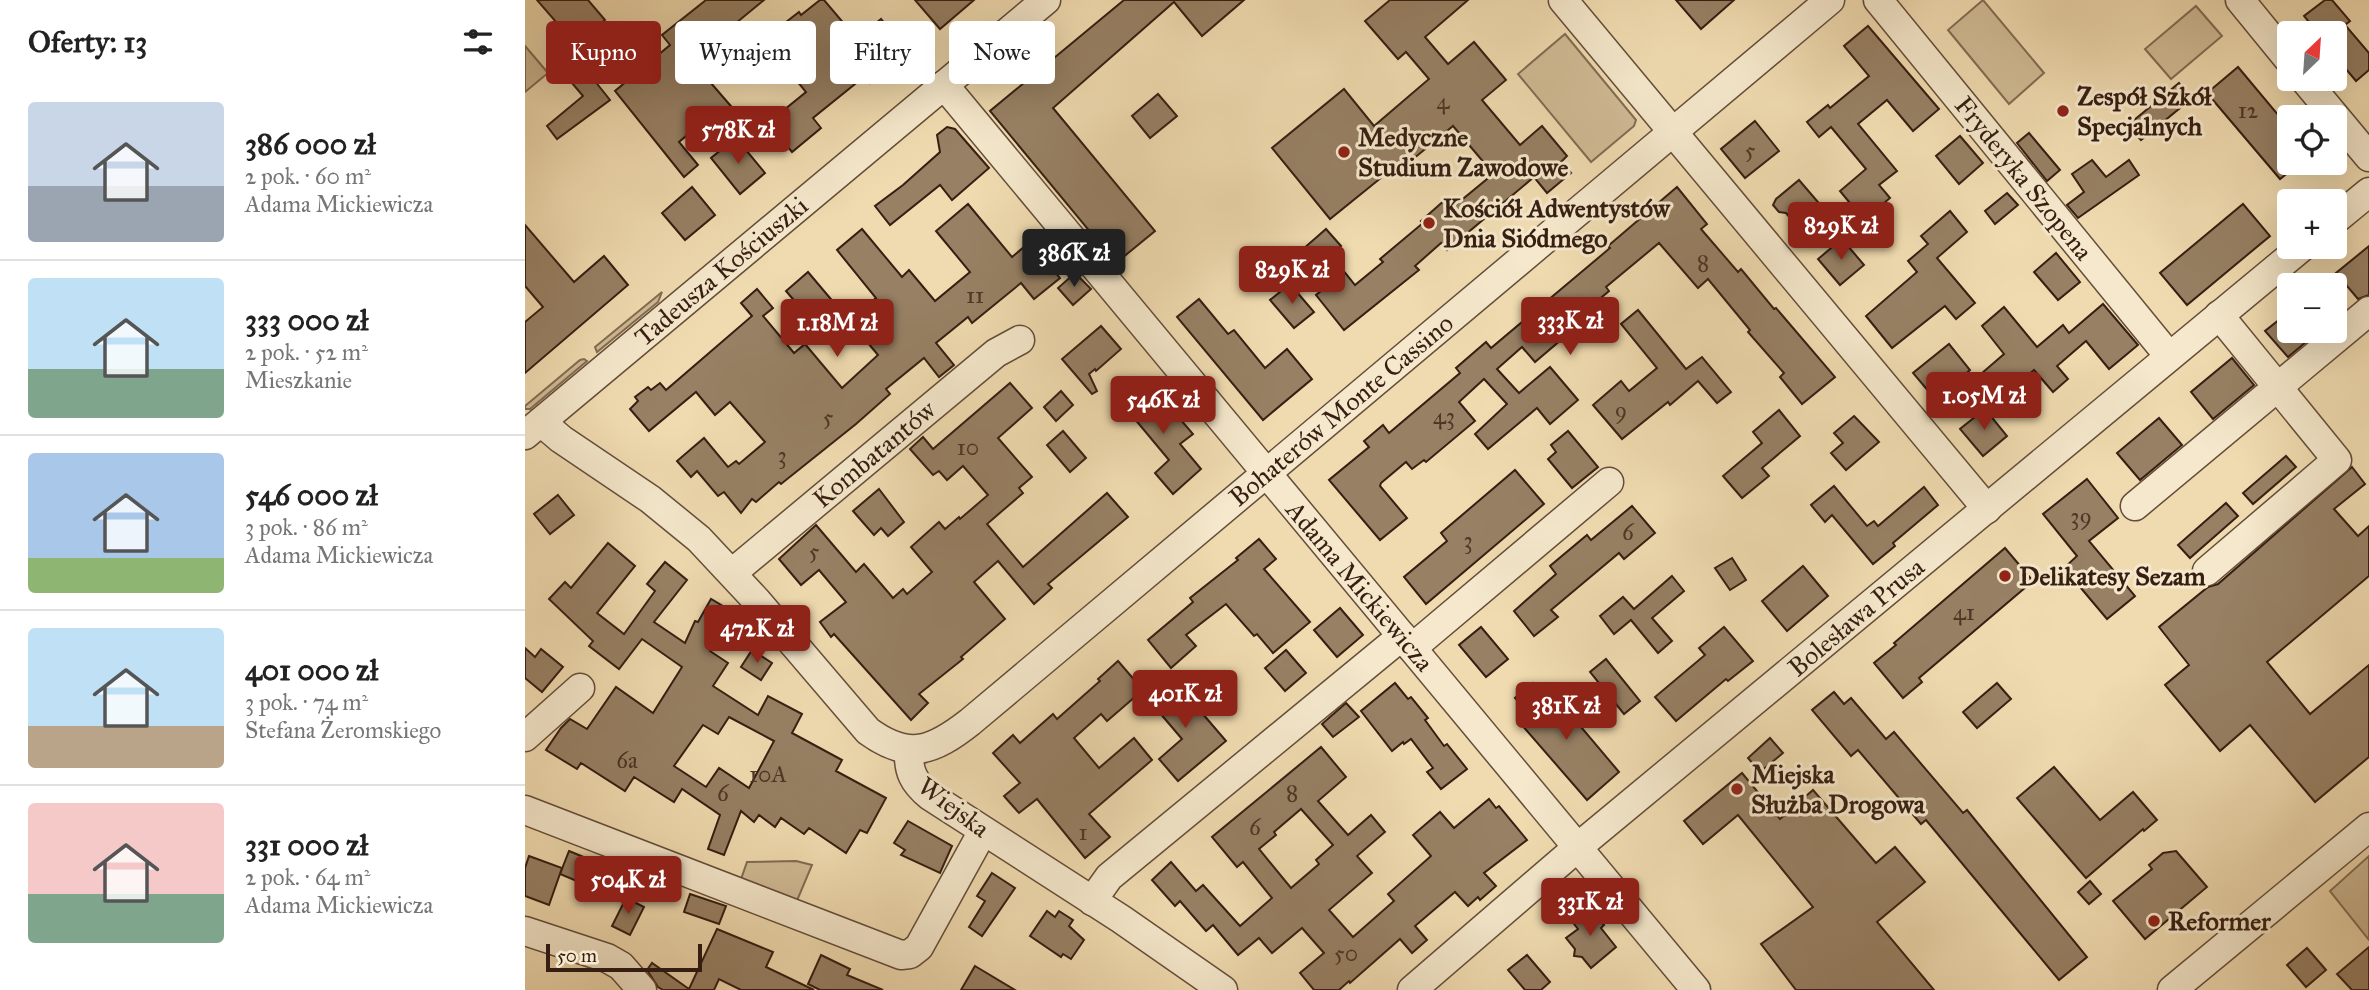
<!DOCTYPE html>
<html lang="pl">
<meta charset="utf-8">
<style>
body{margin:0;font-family:"IM FELL Great Primer",serif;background:#f2f2f2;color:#222;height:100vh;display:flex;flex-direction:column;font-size:26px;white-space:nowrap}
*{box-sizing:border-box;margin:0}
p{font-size:23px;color:#767676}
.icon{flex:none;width:38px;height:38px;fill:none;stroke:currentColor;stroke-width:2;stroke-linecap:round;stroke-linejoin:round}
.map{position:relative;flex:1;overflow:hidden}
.details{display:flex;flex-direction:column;background:#fff;width:525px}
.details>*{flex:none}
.top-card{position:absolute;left:21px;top:21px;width:665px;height:63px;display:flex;gap:14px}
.needle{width:46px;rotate:25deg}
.tools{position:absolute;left:1752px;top:21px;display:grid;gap:14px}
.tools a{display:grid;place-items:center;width:70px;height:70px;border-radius:7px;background:#fff;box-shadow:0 7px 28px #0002;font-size:35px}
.scale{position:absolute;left:21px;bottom:18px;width:156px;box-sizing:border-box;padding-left:7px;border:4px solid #361e12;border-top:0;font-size:19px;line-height:24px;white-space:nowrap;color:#361e12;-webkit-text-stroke:5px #f5e8cc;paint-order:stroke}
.price{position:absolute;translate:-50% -60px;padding:0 16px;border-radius:7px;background:#8f2418;color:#fff;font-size:23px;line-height:46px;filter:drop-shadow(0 2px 4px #0008)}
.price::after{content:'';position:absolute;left:50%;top:42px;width:21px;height:16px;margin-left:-10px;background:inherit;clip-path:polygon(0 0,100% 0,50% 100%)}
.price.active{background:#222;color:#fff}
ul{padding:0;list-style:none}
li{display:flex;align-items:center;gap:21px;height:175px;padding:0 28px}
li+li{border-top:2px solid #e0e0e0}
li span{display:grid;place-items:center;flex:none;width:196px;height:140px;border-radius:7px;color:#555}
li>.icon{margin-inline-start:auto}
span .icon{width:84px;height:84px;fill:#fffc;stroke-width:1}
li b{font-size:30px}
h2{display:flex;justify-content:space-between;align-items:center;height:84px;padding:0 28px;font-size:30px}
.tag{padding:0 24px;border-radius:7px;background:#fff;box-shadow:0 7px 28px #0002;font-size:24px;line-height:63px}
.tag.active{background:#8f2418;color:#fff}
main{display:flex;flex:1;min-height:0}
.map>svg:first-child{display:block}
</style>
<main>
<section class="details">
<h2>Oferty: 13<svg class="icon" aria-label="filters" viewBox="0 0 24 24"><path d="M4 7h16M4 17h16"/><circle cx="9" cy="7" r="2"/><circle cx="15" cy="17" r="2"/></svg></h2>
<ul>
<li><span style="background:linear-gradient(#c9d6e8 60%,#9aa5b1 0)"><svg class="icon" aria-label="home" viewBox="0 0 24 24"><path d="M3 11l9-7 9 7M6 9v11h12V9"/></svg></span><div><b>386 000 zł</b><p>2 pok. · 60 m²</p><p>Adama Mickiewicza</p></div></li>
<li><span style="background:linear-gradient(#bfe0f5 65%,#7fa58c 0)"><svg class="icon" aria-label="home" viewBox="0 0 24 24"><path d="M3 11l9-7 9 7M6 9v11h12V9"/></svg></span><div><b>333 000 zł</b><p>2 pok. · 52 m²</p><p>Mieszkanie</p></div></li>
<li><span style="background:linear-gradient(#a9c7e8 75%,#8fb573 0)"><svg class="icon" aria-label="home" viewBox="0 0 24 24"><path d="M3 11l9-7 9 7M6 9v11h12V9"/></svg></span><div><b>546 000 zł</b><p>3 pok. · 86 m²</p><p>Adama Mickiewicza</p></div></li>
<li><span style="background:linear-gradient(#bfe0f5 70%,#b9a48a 0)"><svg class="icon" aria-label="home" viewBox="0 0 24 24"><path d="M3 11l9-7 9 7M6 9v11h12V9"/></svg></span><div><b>401 000 zł</b><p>3 pok. · 74 m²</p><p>Stefana Żeromskiego</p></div></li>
<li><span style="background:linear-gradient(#f6c9c9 65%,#7fa58c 0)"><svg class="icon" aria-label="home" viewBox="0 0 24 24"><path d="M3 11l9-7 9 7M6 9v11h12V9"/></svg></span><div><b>331 000 zł</b><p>2 pok. · 64 m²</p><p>Adama Mickiewicza</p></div></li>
</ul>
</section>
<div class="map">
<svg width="1844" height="990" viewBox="0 0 1844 990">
<rect width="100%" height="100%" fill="#f0dbb0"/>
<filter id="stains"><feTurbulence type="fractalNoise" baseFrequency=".00286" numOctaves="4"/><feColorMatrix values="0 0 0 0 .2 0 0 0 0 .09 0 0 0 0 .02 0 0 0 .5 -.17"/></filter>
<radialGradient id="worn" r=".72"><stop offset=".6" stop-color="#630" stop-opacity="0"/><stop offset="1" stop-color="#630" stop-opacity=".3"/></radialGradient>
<!-- green -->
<g fill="#d0bb95" stroke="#836c54" stroke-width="2">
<polygon points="1458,0 1519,73 1484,104 1423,30"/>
<polygon points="1671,6 1697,36 1646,79 1620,49"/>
<polygon points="1040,34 1111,120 1109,126 1066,162 993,74"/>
<polygon points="0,46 23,73 0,92"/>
<polygon points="137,292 133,302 72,352 70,347"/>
<polygon points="59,359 62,361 5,409 0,409 0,406 55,360"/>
<polygon points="1844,856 1844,940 1805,891"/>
<polygon points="271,861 287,865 271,903 215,882 222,862"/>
</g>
<!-- building -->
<g fill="#978064" stroke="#361e12" stroke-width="2" fill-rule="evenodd">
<polygon points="12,0 63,0 80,20 51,45"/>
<polygon points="181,0 239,0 166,60 224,127 205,143 183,118 154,142 173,165 159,177 90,91 145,45 137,35"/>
<polygon points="295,0 299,0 332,39 356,19 383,52 345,83 340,76 288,118 296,128 267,152 243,123 281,92 254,59 231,78 215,58 274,12 276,15"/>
<polygon points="390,0 449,0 415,29"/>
<polygon points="599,0 719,0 677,36 649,2 528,108 630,231 591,263 465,111"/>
<polygon points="865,0 943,0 900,37 923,64 949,42 981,80 957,100 995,145 1017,126 1042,156 1036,162 1046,173 1022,193 1009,177 922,250 916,243 890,266 894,270 819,330 791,295 806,283 778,249 801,229 816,246 806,255 830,285 858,262 855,259 898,223 896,221 921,199 928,207 962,179 955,170 961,165 928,126 887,160 883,156 805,219 747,148 819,89 849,126 904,79 881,52 873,59 840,21"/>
<polygon points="1151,0 1209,0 1176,29"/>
<polygon points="1800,0 1807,0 1825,21 1820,25 1844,53 1844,70 1831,81 1810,56 1810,33 1793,33 1779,16"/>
<polygon points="1343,26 1414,109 1388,131 1362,100 1333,124 1372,171 1354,185 1365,198 1339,220 1315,191 1341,169 1306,127 1294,137 1282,122 1303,105 1305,108 1344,76 1319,46"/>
<polygon points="1713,67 1764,128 1764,172 1755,179 1682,93"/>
<polygon points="61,70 85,100 32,139 22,126 58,96 46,82"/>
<polygon points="1654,83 1666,99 1616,140 1603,125"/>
<polygon points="633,94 652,116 625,138 607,116"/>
<polygon points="1230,121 1254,151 1220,178 1196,149"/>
<polygon points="422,127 430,129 464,168 427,200 415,185 365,225 350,206 378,185 415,152 412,135"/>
<polygon points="1504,133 1535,170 1522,181 1492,143"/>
<polygon points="1435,136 1458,163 1434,184 1411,156"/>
<polygon points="211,138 240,173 215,194 186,158"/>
<polygon points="1567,160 1581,177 1604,160 1614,175 1553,218 1542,205 1559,192 1547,174"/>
<polygon points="1274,180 1298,208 1282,222 1279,218 1271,225 1261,213 1254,212 1248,205 1251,199"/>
<polygon points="167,187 190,215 160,240 137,213"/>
<polygon points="1152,187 1182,224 1176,229 1213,272 1216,269 1249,309 1251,308 1310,377 1277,404 1255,377 1259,373 1223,332 1225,330 1183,279 1173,288 1134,243 1081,287 1084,291 1040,328 1044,333 1010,362 997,347 972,369 994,393 1025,367 1053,400 1025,424 1012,408 963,449 950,434 982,404 959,379 934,402 950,421 901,462 899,460 887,469 881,462 856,483 855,486 882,518 855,540 804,480 844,447 839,441 858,425 864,433 935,373 931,368 961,342 966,348 1085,248 1083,246"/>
<polygon points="1482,193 1493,205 1470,224 1460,211"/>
<polygon points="443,204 487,257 505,242 535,278 509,299 496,283 447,323 443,317 411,343 429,365 414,377 399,358 361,389 365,394 331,424 256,484 254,482 231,502 227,499 216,513 199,492 193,496 172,471 166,477 152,461 179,438 203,467 211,461 214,464 240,442 205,402 190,415 171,392 124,431 105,409 113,401 110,397 123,387 126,390 135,383 141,390 227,316 216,303 232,289 248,308 238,316 269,353 280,344 317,388 353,355 333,331 354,312 346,302 351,298 312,250 337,229 377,277 384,270 410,301 445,272 411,231"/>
<polygon points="1718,204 1745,236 1662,305 1635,273"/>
<polygon points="1425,211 1442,232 1412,258 1450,303 1431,319 1420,306 1367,348 1341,316 1392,272 1383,261 1403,244 1396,236"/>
<polygon points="0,225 49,282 79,256 103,285 0,373 0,322 18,307 0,286"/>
<polygon points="1317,239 1339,265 1315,285 1293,259"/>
<polygon points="1844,246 1844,295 1833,299 1811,273"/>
<polygon points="1531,253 1555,282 1533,300 1509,272"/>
<polygon points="283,272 310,304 298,315 289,304 279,312 261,291"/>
<polygon points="550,273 566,289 548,305 533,288"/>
<polygon points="765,284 789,312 769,328 745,300"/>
<polygon points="674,299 703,334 709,330 740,368 762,349 787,379 738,420 652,317"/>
<polygon points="1578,304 1613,345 1584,369 1561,341 1532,366 1543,379 1528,392 1509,370 1477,397 1457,373 1479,354 1457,326 1479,307 1512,347 1538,325 1544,333"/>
<polygon points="1113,310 1161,369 1177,357 1206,392 1192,403 1173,381 1145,405 1143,402 1097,439 1068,405 1096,381 1104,391 1132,368 1096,324"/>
<polygon points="1764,312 1764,331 1794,331 1763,357 1740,331"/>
<polygon points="576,326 596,349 571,371 570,369 564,374 572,391 567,394 537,359"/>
<polygon points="1424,344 1445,370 1410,399 1388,373"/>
<polygon points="1707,358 1729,385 1688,419 1666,392"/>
<polygon points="615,381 646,417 650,413 668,434 655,444 676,469 648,494 630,473 644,460 594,400"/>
<polygon points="485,383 507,408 473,438 507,477 494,488 498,493 462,524 498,567 582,493 603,517 523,584 527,588 509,604 473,561 449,582 480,619 436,657 438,659 394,694 403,703 386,720 309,634 306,637 295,622 321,602 294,570 276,585 254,559 291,525 331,572 339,564 368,598 378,589 382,594 407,572 386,547 414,522 420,529 434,517 435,519 463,495 438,466 422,480 414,471 408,475 385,449 398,437 408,449"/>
<polygon points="536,391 548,405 531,421 519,407"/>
<polygon points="1460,409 1482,436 1458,456 1435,429"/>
<polygon points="1254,410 1275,436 1237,468 1244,476 1217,498 1198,476 1237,443 1228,432"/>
<polygon points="1329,416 1354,442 1321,470 1306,453 1318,443 1309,433"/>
<polygon points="1634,418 1657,445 1615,480 1592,453"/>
<polygon points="538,431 561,458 545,472 522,445"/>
<polygon points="1043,431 1073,467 1047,488 1023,459 1031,452 1026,445"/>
<polygon points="1761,456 1771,467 1728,504 1718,493"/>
<polygon points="1827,467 1840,484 1809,509 1833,536 1844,526 1844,576 1742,662 1785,714 1844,665 1844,757 1790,802 1725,725 1695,751 1640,685 1664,665 1634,627 1683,587 1693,584"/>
<polygon points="990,470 1019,504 901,604 879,577 922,541 916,533"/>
<polygon points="1562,479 1593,518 1564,541 1610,596 1582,619 1539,568 1552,556 1518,514"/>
<polygon points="1309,486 1342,526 1349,521 1353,526 1399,487 1413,505 1368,543 1370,546 1348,564 1307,515 1300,522 1286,505"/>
<polygon points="354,489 379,522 363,536 356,528 349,535 328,511"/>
<polygon points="33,495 49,515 25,534 9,514"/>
<polygon points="1701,503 1713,516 1665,558 1653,545"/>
<polygon points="1107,506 1130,533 1099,559 1094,553 1026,610 1033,617 1009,636 989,611 1031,574 1025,566 1062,535 1066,540"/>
<polygon points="734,539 751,559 739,569 785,622 748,653 732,634 729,636 701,604 661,635 671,646 646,668 623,640 668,602 665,598 713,560 711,558"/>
<path d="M83,543L110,566L72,613L99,634L130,591L122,584L140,562L162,580L129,622L160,643L170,621L173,622L186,599L208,612L185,651L203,663L188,686L233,715L243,696L277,714L267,733L317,760L311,771L361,798L342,833L335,830L321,853L284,828L279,834L256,818L250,827L234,815L229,822L216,811L199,855L183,849L195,815L157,789L149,802L109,777L100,791L56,763L52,769L21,750L36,728L45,719L62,729L91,687L128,713L157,667L117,639L94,669L64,646L68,641L24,599L40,582L46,588ZM204,717L249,741L224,788L194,768L181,787L149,766L178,725L193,734Z"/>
<polygon points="1480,548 1508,581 1394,678 1397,682 1378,698 1349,663 1371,645 1369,643"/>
<polygon points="1207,558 1221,580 1205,590 1190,568"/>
<polygon points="1278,566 1303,596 1262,631 1237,601"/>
<polygon points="1147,576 1159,591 1127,618 1147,641 1133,653 1106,620 1089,634 1075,616 1098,597 1109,609"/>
<polygon points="815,608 838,635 812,657 789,630"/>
<polygon points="956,627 983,659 961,677 934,645"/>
<polygon points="1199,627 1228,661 1203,681 1201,679 1151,721 1130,697 1180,655 1174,648"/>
<polygon points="0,648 10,657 16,649 38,667 17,692 0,678"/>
<polygon points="227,650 247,663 236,680 216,667"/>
<polygon points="761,650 781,673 760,691 740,668"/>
<polygon points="1081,659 1115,701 1099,714 1065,672"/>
<polygon points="593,661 618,690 582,721 576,714 549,738 574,768 609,738 627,760 564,814 585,837 560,858 512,799 494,813 479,796 495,783 468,753 488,735 495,743 528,714 532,719 575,681 573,679"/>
<polygon points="647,678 701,741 653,781 634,759 657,739 623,699"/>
<polygon points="870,683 883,699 886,697 903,718 900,720 919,746 922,744 942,769 916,789 902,772 908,768 886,739 879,744 878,742 867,751 836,711"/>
<polygon points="1008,683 1023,701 1030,696 1094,772 1062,800 996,724 1005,716 990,698"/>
<polygon points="1472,683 1486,699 1452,728 1438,712"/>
<polygon points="1309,692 1319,704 1326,698 1361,739 1369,732 1438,813 1442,810 1562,957 1534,980 1401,820 1396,824 1333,750 1326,756 1287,710"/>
<polygon points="821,703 834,717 808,737 797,724"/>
<polygon points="1245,738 1258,753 1235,772 1223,758"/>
<path d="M796,747L821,777L793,801L823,835L846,815L860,832L832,856L847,873L804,910L828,937L869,901L863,894L906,856L888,835L915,812L929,828L964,799L971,808L974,806L1002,840L959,873L971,886L955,900L953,897L943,906L930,892L890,926L902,940L887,953L875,939L825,983L824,981L814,990H789L775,973L799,953L777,928L747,953L734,938L713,955L688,925L681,931L655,901L650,906L627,880L646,862L671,891L678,885L715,926L747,898L718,862L712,867L687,837ZM776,809L808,845L791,860L794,864L766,888L734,849L751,835L749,832Z"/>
<polygon points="1529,767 1575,820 1608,792 1632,820 1619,831 1618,829 1561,878 1492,798"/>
<polygon points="1217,773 1255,819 1288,790 1351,863 1370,847 1400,882 1352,922 1409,990 1271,990 1236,944 1288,907 1213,815 1178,844 1159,821"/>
<polygon points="383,821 427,846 415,873 376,855 380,850 369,843"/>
<polygon points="44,851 83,867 73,890 35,874"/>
<polygon points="1651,851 1682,887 1620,939 1588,901 1627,869 1624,865 1638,853"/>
<polygon points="4,856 37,868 24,905 0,896 0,868"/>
<polygon points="467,873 490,888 457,936 444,927 460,901 452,896"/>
<polygon points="1565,881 1576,894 1564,904 1553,892"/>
<polygon points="165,894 201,906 194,924 159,912"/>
<polygon points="101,898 119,907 105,935 87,926"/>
<polygon points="1062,905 1079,925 1076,928 1091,947 1066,968 1057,957 1049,956 1050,949 1041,938 1053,929 1045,919"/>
<polygon points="522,911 530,917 534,911 548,920 544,926 559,940 546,959 538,954 536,957 505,936"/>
<polygon points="192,929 248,952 241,967 289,990 216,990 194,979 189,990 138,990 133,987 122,970 127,963 164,989"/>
<polygon points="1844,947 1844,990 1827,990 1812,974"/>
<polygon points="1782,948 1801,970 1781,987 1762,965"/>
<polygon points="296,955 325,969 322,975 358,990 295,990 283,984"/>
<polygon points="1002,955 1025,982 1016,990 1000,990 983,970"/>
<polygon points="450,966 490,990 436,990"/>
</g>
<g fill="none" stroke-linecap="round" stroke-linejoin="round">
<!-- minor casing -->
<g stroke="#644d3a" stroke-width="31">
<g id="minor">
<polyline points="1038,0 1462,509"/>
<polyline points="1353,0 1644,356"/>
<polyline points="1715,0 1764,60"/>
<polyline points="1779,79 1844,157"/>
<polyline points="419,85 1171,990"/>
<polyline points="1810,220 1844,192"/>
<path d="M16,422L36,439L125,499L174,539L232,601L343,731C384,761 408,751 445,722L1305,0"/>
<polyline points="0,435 521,0"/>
<polyline points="1610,506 1844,311"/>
<polyline points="1682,571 1812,460 1694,315"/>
<polyline points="207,573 471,353 495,340"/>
<polyline points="887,648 1084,482"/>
<polyline points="0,737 55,688"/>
<path d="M384,750C383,771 388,782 405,796L596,919L698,990"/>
<polyline points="0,810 376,955 385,954 394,947 458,831"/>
<polyline points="567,901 584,877 877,636"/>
<polyline points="0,931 82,958 96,966 117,990"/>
<polyline points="887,990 1053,847 1777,247"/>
<polyline points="1647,990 1844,827"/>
</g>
</g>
<!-- minor -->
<use href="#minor" stroke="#f5e8cc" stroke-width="28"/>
</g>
<!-- markers -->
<g fill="#8f2418" stroke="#f5e8cc" stroke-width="2.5">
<circle cx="1538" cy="111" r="7"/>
<circle cx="819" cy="152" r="7"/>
<circle cx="904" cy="223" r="7"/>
<circle cx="1480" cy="576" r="7"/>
<circle cx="1212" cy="789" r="7"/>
<circle cx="1629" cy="921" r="7"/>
</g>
<g text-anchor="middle" stroke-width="6" stroke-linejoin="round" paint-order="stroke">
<!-- number labels -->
<g font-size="23" fill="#4e3626">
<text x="918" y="109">4</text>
<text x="1723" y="118">12</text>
<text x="1225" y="158">5</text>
<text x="1178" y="271">8</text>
<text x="450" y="303">11</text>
<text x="1096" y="418">9</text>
<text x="919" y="424">43</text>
<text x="303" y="425">5</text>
<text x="443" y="455">10</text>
<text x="257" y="463">3</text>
<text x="1556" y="524">39</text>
<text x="1103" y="540">6</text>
<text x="943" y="548">3</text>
<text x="289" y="559">5</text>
<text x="1439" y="620">41</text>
<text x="102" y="768">6a</text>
<text x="243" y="782">10A</text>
<text x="198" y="801">6</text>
<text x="767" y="801">8</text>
<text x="730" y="835">6</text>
<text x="558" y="840">1</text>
<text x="821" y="961">50</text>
</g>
<!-- poi labels -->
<g font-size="26" font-weight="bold" fill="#361e12" stroke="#f5e8cc" text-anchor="start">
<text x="1552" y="105">Zespół Szkół<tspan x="1552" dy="30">Specjalnych</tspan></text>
<text x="833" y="146">Medyczne<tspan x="833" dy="30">Studium Zawodowe</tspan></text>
<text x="918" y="217">Kościół Adwentystów<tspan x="918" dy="30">Dnia Siódmego</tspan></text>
<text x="1494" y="585">Delikatesy Sezam</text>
<text x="1226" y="783">Miejska<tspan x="1226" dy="30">Służba Drogowa</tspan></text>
<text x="1643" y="930">Reformer</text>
</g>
<!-- street labels -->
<g font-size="26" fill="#361e12" stroke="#f5e8cc">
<text transform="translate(1499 178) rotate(51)" y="9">Fryderyka Szopena</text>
<text transform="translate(196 271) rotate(-40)" y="9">Tadeusza Kościuszki</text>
<text transform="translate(816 410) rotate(-40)" y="9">Bohaterów Monte Cassino</text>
<text transform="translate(349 454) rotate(-40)" y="9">Kombatantów</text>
<text transform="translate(835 586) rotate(50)" y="9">Adama Mickiewicza</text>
<text transform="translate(1331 617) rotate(-40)" y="9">Bolesława Prusa</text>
<text transform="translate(429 807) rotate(37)" y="9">Wiejska</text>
</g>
</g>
<rect width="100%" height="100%" filter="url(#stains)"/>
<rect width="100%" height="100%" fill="url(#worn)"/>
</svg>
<div class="tools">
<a><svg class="needle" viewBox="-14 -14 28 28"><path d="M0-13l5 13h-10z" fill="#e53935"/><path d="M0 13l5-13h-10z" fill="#767676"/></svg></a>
<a><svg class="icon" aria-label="locate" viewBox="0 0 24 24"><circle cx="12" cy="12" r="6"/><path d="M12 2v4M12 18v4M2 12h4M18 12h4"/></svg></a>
<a>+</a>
<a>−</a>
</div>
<div class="scale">50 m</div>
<b class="price" style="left:213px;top:166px">578K zł</b>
<b class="price" style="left:1316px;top:262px">829K zł</b>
<b class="price active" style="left:549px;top:289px">386K zł</b>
<b class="price" style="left:767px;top:306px">829K zł</b>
<b class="price" style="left:1045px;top:357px">333K zł</b>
<b class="price" style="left:312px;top:359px">1.18M zł</b>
<b class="price" style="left:1459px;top:432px">1.05M zł</b>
<b class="price" style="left:638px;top:436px">546K zł</b>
<b class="price" style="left:232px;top:665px">472K zł</b>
<b class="price" style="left:660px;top:730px">401K zł</b>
<b class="price" style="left:1041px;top:742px">381K zł</b>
<b class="price" style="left:103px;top:916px">504K zł</b>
<b class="price" style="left:1065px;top:938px">331K zł</b>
<div class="top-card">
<a class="tag active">Kupno</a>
<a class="tag">Wynajem</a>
<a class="tag">Filtry</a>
<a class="tag">Nowe</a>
</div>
</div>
</main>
